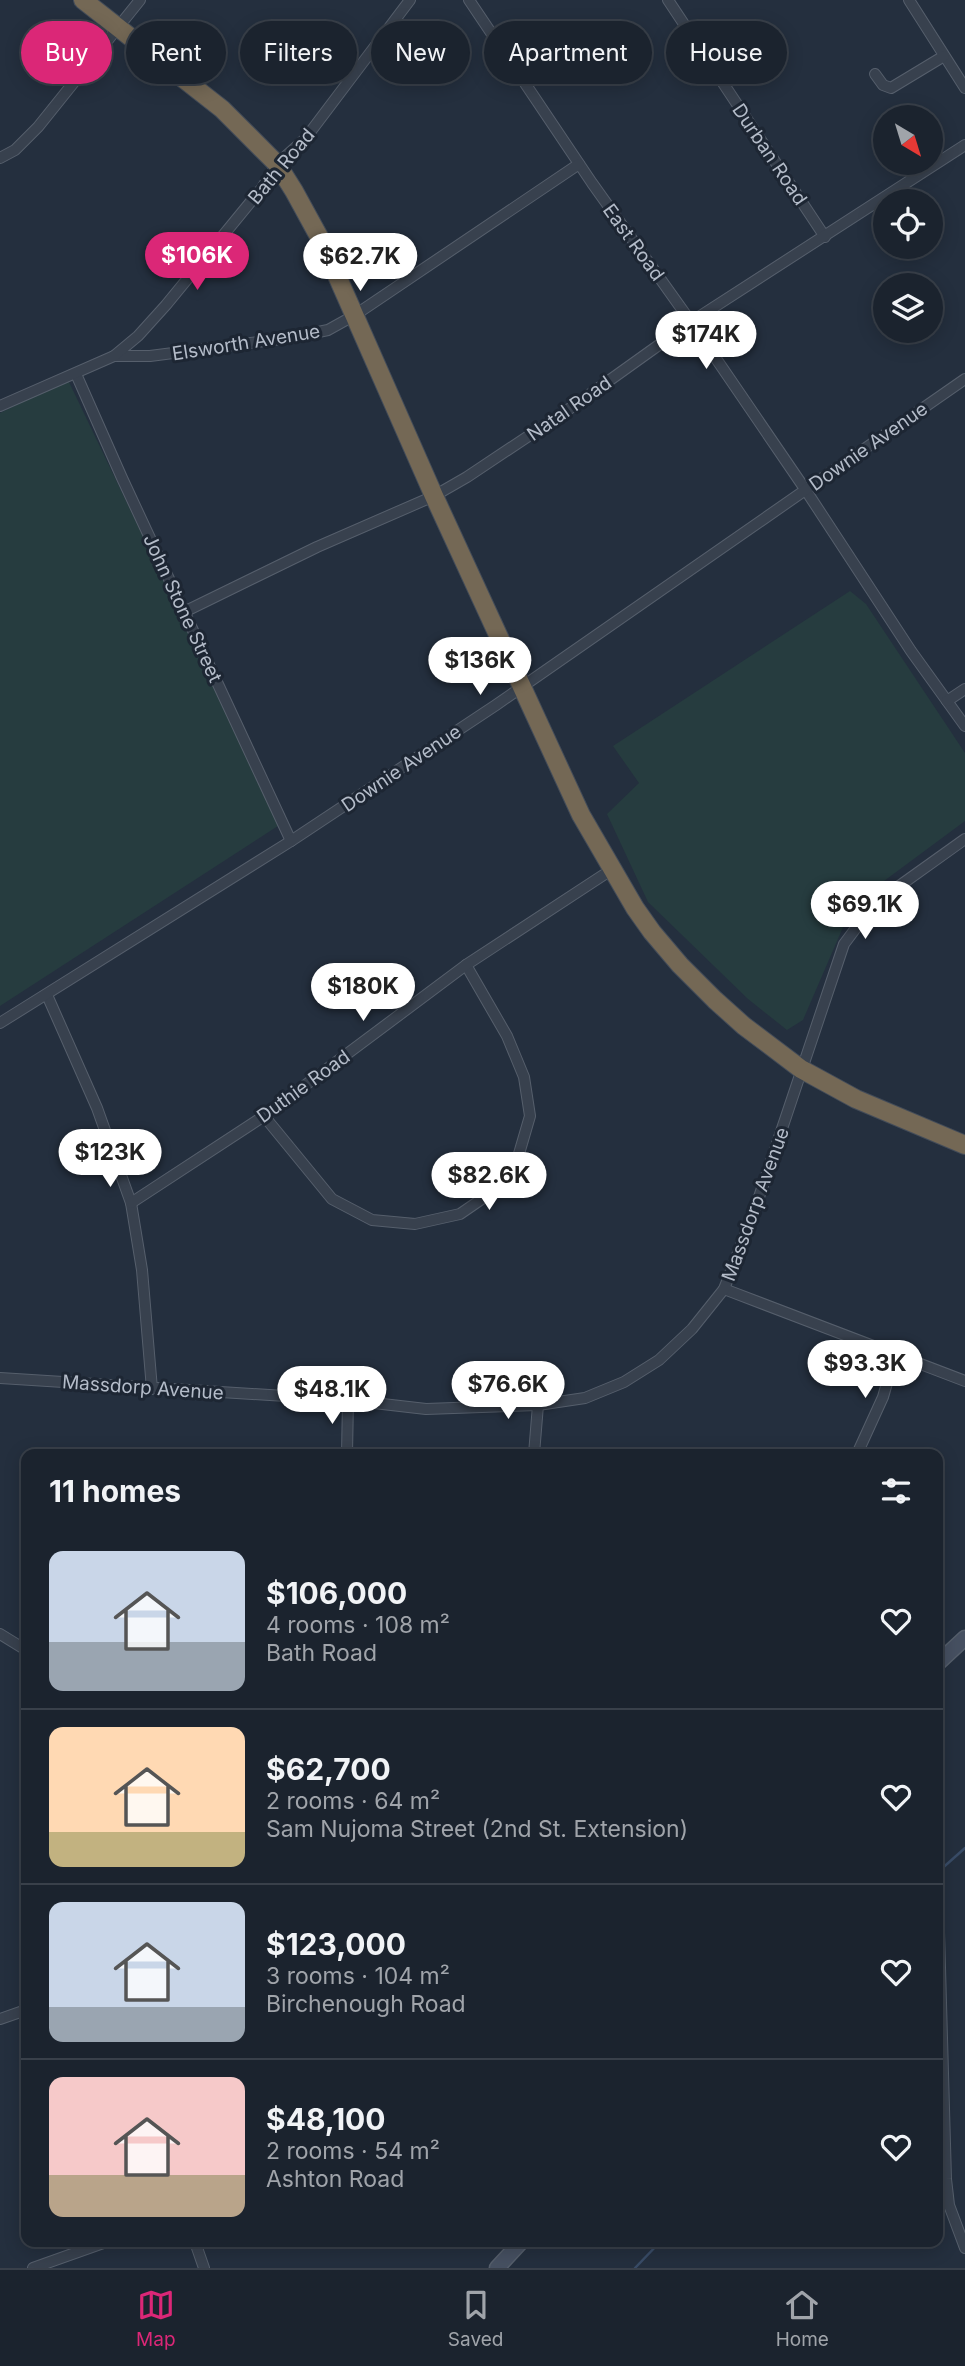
<!DOCTYPE html>
<meta charset="utf-8">
<style>
body{margin:0;font-family:Inter,sans-serif;background:#242b36;color:#f1f3f6;height:100vh;display:flex;flex-direction:column;font-size:26px;white-space:nowrap}
*{box-sizing:border-box;margin:0}
p{font-size:23px;color:#a0a4aa}
.icon{flex:none;width:38px;height:38px;fill:none;stroke:currentColor;stroke-width:2;stroke-linecap:round;stroke-linejoin:round}
.map{position:relative;flex:1;overflow:hidden}
.side{position:absolute;left:21px;top:1449px;width:922px;height:798px;display:flex;flex-direction:column;background:#1b232e;border-radius:14px;box-shadow:0 4px 18px #0003,0 0 0 2px #39404a}
.side>*{flex:none}
.guide{position:absolute;left:21px;top:21px;width:924px;height:63px;display:flex;gap:14px}
.needle{width:46px;rotate:142deg}
.controls{position:absolute;left:873px;top:105px;display:grid;gap:14px}
.controls a{display:grid;place-items:center;width:70px;height:70px;border-radius:50%;background:#1b232e;box-shadow:0 4px 18px #0003,0 0 0 2px #39404a;font-size:35px}
.price{position:absolute;translate:-50% -60px;padding:0 16px;border-radius:24px;background:#fff;color:#222;font-size:23px;line-height:46px;filter:drop-shadow(0 2px 4px #0008)}
.price::after{content:'';position:absolute;left:50%;top:42px;width:21px;height:16px;margin-left:-10px;background:inherit;clip-path:polygon(0 0,100% 0,50% 100%)}
.price.active{background:#db2777;color:#fff}
ul{padding:0;list-style:none}
li{display:flex;align-items:center;gap:21px;height:175px;padding:0 28px}
li+li{border-top:2px solid #39404a}
li span{display:grid;place-items:center;flex:none;width:196px;height:140px;border-radius:14px;color:#555}
li>.icon{margin-inline-start:auto}
span .icon{width:84px;height:84px;fill:#fffc;stroke-width:1}
li b{font-size:30px}
h2{display:flex;justify-content:space-between;align-items:center;height:84px;padding:0 28px;font-size:30px}
.pill{padding:0 24px;border-radius:32px;background:#1b232e;box-shadow:0 4px 18px #0003,0 0 0 2px #39404a;font-size:24px;line-height:63px}
.pill.active{background:#db2777;color:#fff}
.tab-bar{display:flex;justify-content:space-around;align-items:center;height:98px;border-top:2px solid #39404a;background:#1b232e;font-size:19px;color:#a0a4aa}
.tab-bar a{display:grid;justify-items:center;gap:4px}
.tab-bar .active{color:#db2777}
.map>svg:first-child{display:block}
</style>
<div class="map">
<svg width="965" height="2268" viewBox="0 0 965 2268">
<rect width="100%" height="100%" fill="#242f3e"/>
<!-- green -->
<g fill="#263c3f">
<polygon points="68,380 281,824 0,1006 0,413"/>
<polygon points="850,591 866,604 965,753 965,821 853,904 803,1020 787,1030 748,999 648,902 607,814 639,783 613,746"/>
</g>
<g fill="none" stroke-linecap="round" stroke-linejoin="round">
<!-- stream -->
<g stroke="#394c67" stroke-width="2.5">
<polyline points="938,1872 965,1848"/>
<polyline points="635,2268 660,2242"/>
</g>
<!-- street casing -->
<g stroke="#565f6c" stroke-width="12">
<g id="street">
<polyline points="469,0 592,183 691,322 805,489 911,651 965,726"/>
<polyline points="668,0 825,237"/>
<polyline points="909,0 965,88"/>
<polyline points="875,74 883,85 891,88 944,56"/>
<polyline points="0,158 15,150 38,127 140,0"/>
<polyline points="114,356 150,356 289,338 328,330 355,315 579,164"/>
<polyline points="76,374 122,478 291,841"/>
<polyline points="0,406 114,356 138,336 166,305 262,188 277,164 305,139 410,0"/>
<polyline points="186,611 317,547 434,496 467,477 575,405 691,322 965,145"/>
<polyline points="947,701 965,689"/>
<polyline points="47,995 97,1108 131,1203 142,1270 152,1389"/>
<polyline points="0,1023 291,841 496,705 965,379"/>
<polyline points="264,1116 332,1199 372,1220 415,1224 460,1214 492,1192 516,1164 530,1116 524,1077 507,1036 466,965"/>
<polyline points="131,1203 264,1116 466,965 611,870"/>
<polyline points="724,1289 965,1381"/>
<polyline points="0,1378 348,1400 426,1409 538,1405 585,1398 624,1382 659,1360 692,1329 724,1289 754,1212 844,944 868,912 888,894 965,839"/>
<polyline points="347,1454 348,1400"/>
<polyline points="534,1454 538,1405"/>
<polyline points="857,1454 883,1397 895,1355"/>
<polyline points="0,1634 26,1650"/>
<polyline points="938,1897 946,2179 949,2205 965,2248"/>
<polyline points="0,2019 26,2010"/>
<polyline points="195,2242 204,2268"/>
<polyline points="33,2268 106,2242"/>
</g>
</g>
<!-- secondary casing -->
<g stroke="#565f6c" stroke-width="17">
<g id="secondary">
<polyline points="938,1663 965,1638"/>
<polyline points="497,2268 521,2242"/>
</g>
</g>
<!-- highway casing -->
<g stroke="#434c59" stroke-width="20">
<polyline id="highway" points="83,0 222,109 277,164 294,191 323,244 434,496 581,815 635,908 652,932 680,965 715,1000 744,1026 801,1069 856,1099 965,1145"/>
</g>
<!-- street -->
<use href="#street" stroke="#38414e" stroke-width="10"/>
<!-- secondary -->
<use href="#secondary" stroke="#465061" stroke-width="14"/>
<!-- highway -->
<use href="#highway" stroke="#746855" stroke-width="18"/>
</g>
<g text-anchor="middle" stroke-width="6" stroke-linejoin="round" paint-order="stroke">
<!-- street labels -->
<g font-size="19" fill="#b4bcc9" stroke="#1d2633">
<text transform="translate(770 154) rotate(56)" y="7">Durban Road</text>
<text transform="translate(281 166) rotate(-50)" y="7">Bath Road</text>
<text transform="translate(634 242) rotate(54)" y="7">East Road</text>
<text transform="translate(246 342) rotate(-9)" y="7">Elsworth Avenue</text>
<text transform="translate(569 408) rotate(-35)" y="7">Natal Road</text>
<text transform="translate(868 446) rotate(-35)" y="7">Downie Avenue</text>
<text transform="translate(183 608) rotate(65)" y="7">John Stone Street</text>
<text transform="translate(401 768) rotate(-34)" y="7">Downie Avenue</text>
<text transform="translate(303 1086) rotate(-36)" y="7">Duthie Road</text>
<text transform="translate(755 1204) rotate(-70)" y="7">Massdorp Avenue</text>
<text transform="translate(143 1387) rotate(4)" y="7">Massdorp Avenue</text>
</g>
</g>
</svg>
<div class="controls">
<a><svg class="needle" viewBox="-14 -14 28 28"><path d="M0-13l5 13h-10z" fill="#e53935"/><path d="M0 13l5-13h-10z" fill="#a0a4aa"/></svg></a>
<a><svg class="icon" aria-label="locate" viewBox="0 0 24 24"><circle cx="12" cy="12" r="6"/><path d="M12 2v4M12 18v4M2 12h4M18 12h4"/></svg></a>
<a><svg class="icon" aria-label="layers" viewBox="0 0 24 24"><path d="M12 4l9 5-9 5-9-5zM3 14l9 5 9-5"/></svg></a>
</div>
<b class="price active" style="left:197px;top:292px">$106K</b>
<b class="price" style="left:360px;top:293px">$62.7K</b>
<b class="price" style="left:706px;top:371px">$174K</b>
<b class="price" style="left:480px;top:697px">$136K</b>
<b class="price" style="left:865px;top:941px">$69.1K</b>
<b class="price" style="left:363px;top:1023px">$180K</b>
<b class="price" style="left:110px;top:1189px">$123K</b>
<b class="price" style="left:489px;top:1212px">$82.6K</b>
<b class="price" style="left:865px;top:1400px">$93.3K</b>
<b class="price" style="left:508px;top:1421px">$76.6K</b>
<b class="price" style="left:332px;top:1426px">$48.1K</b>
<div class="guide">
<a class="pill active">Buy</a>
<a class="pill">Rent</a>
<a class="pill">Filters</a>
<a class="pill">New</a>
<a class="pill">Apartment</a>
<a class="pill">House</a>
</div>
<section class="side">
<h2>11 homes<svg class="icon" aria-label="filters" viewBox="0 0 24 24"><path d="M4 7h16M4 17h16"/><circle cx="9" cy="7" r="2"/><circle cx="15" cy="17" r="2"/></svg></h2>
<ul>
<li><span style="background:linear-gradient(#c9d6e8 65%,#9aa5b1 0)"><svg class="icon" aria-label="home" viewBox="0 0 24 24"><path d="M3 11l9-7 9 7M6 9v11h12V9"/></svg></span><div><b>$106,000</b><p>4 rooms · 108 m²</p><p>Bath Road</p></div><svg class="icon" aria-label="heart" viewBox="0 0 24 24"><path d="M12 20l-8-8c-3-5 5-10 8-4 3-6 11-1 8 4z"/></svg></li>
<li><span style="background:linear-gradient(#ffd9b3 75%,#c2b280 0)"><svg class="icon" aria-label="home" viewBox="0 0 24 24"><path d="M3 11l9-7 9 7M6 9v11h12V9"/></svg></span><div><b>$62,700</b><p>2 rooms · 64 m²</p><p>Sam Nujoma Street (2nd St. Extension)</p></div><svg class="icon" aria-label="heart" viewBox="0 0 24 24"><path d="M12 20l-8-8c-3-5 5-10 8-4 3-6 11-1 8 4z"/></svg></li>
<li><span style="background:linear-gradient(#c9d6e8 75%,#9aa5b1 0)"><svg class="icon" aria-label="home" viewBox="0 0 24 24"><path d="M3 11l9-7 9 7M6 9v11h12V9"/></svg></span><div><b>$123,000</b><p>3 rooms · 104 m²</p><p>Birchenough Road</p></div><svg class="icon" aria-label="heart" viewBox="0 0 24 24"><path d="M12 20l-8-8c-3-5 5-10 8-4 3-6 11-1 8 4z"/></svg></li>
<li><span style="background:linear-gradient(#f6c9c9 70%,#b9a48a 0)"><svg class="icon" aria-label="home" viewBox="0 0 24 24"><path d="M3 11l9-7 9 7M6 9v11h12V9"/></svg></span><div><b>$48,100</b><p>2 rooms · 54 m²</p><p>Ashton Road</p></div><svg class="icon" aria-label="heart" viewBox="0 0 24 24"><path d="M12 20l-8-8c-3-5 5-10 8-4 3-6 11-1 8 4z"/></svg></li>
</ul>
</section>
</div>
<nav class="tab-bar">
<a class="active"><svg class="icon" aria-label="map" viewBox="0 0 24 24"><path d="M3 6l6-2 6 2 6-2v14l-6 2-6-2-6 2zM9 4v14M15 6v14"/></svg>Map</a>
<a><svg class="icon" aria-label="saved" viewBox="0 0 24 24"><path d="M7 4h10v16l-5-4-5 4z"/></svg>Saved</a>
<a><svg class="icon" aria-label="home" viewBox="0 0 24 24"><path d="M3 11l9-7 9 7M6 9v11h12V9"/></svg>Home</a>
</nav>
